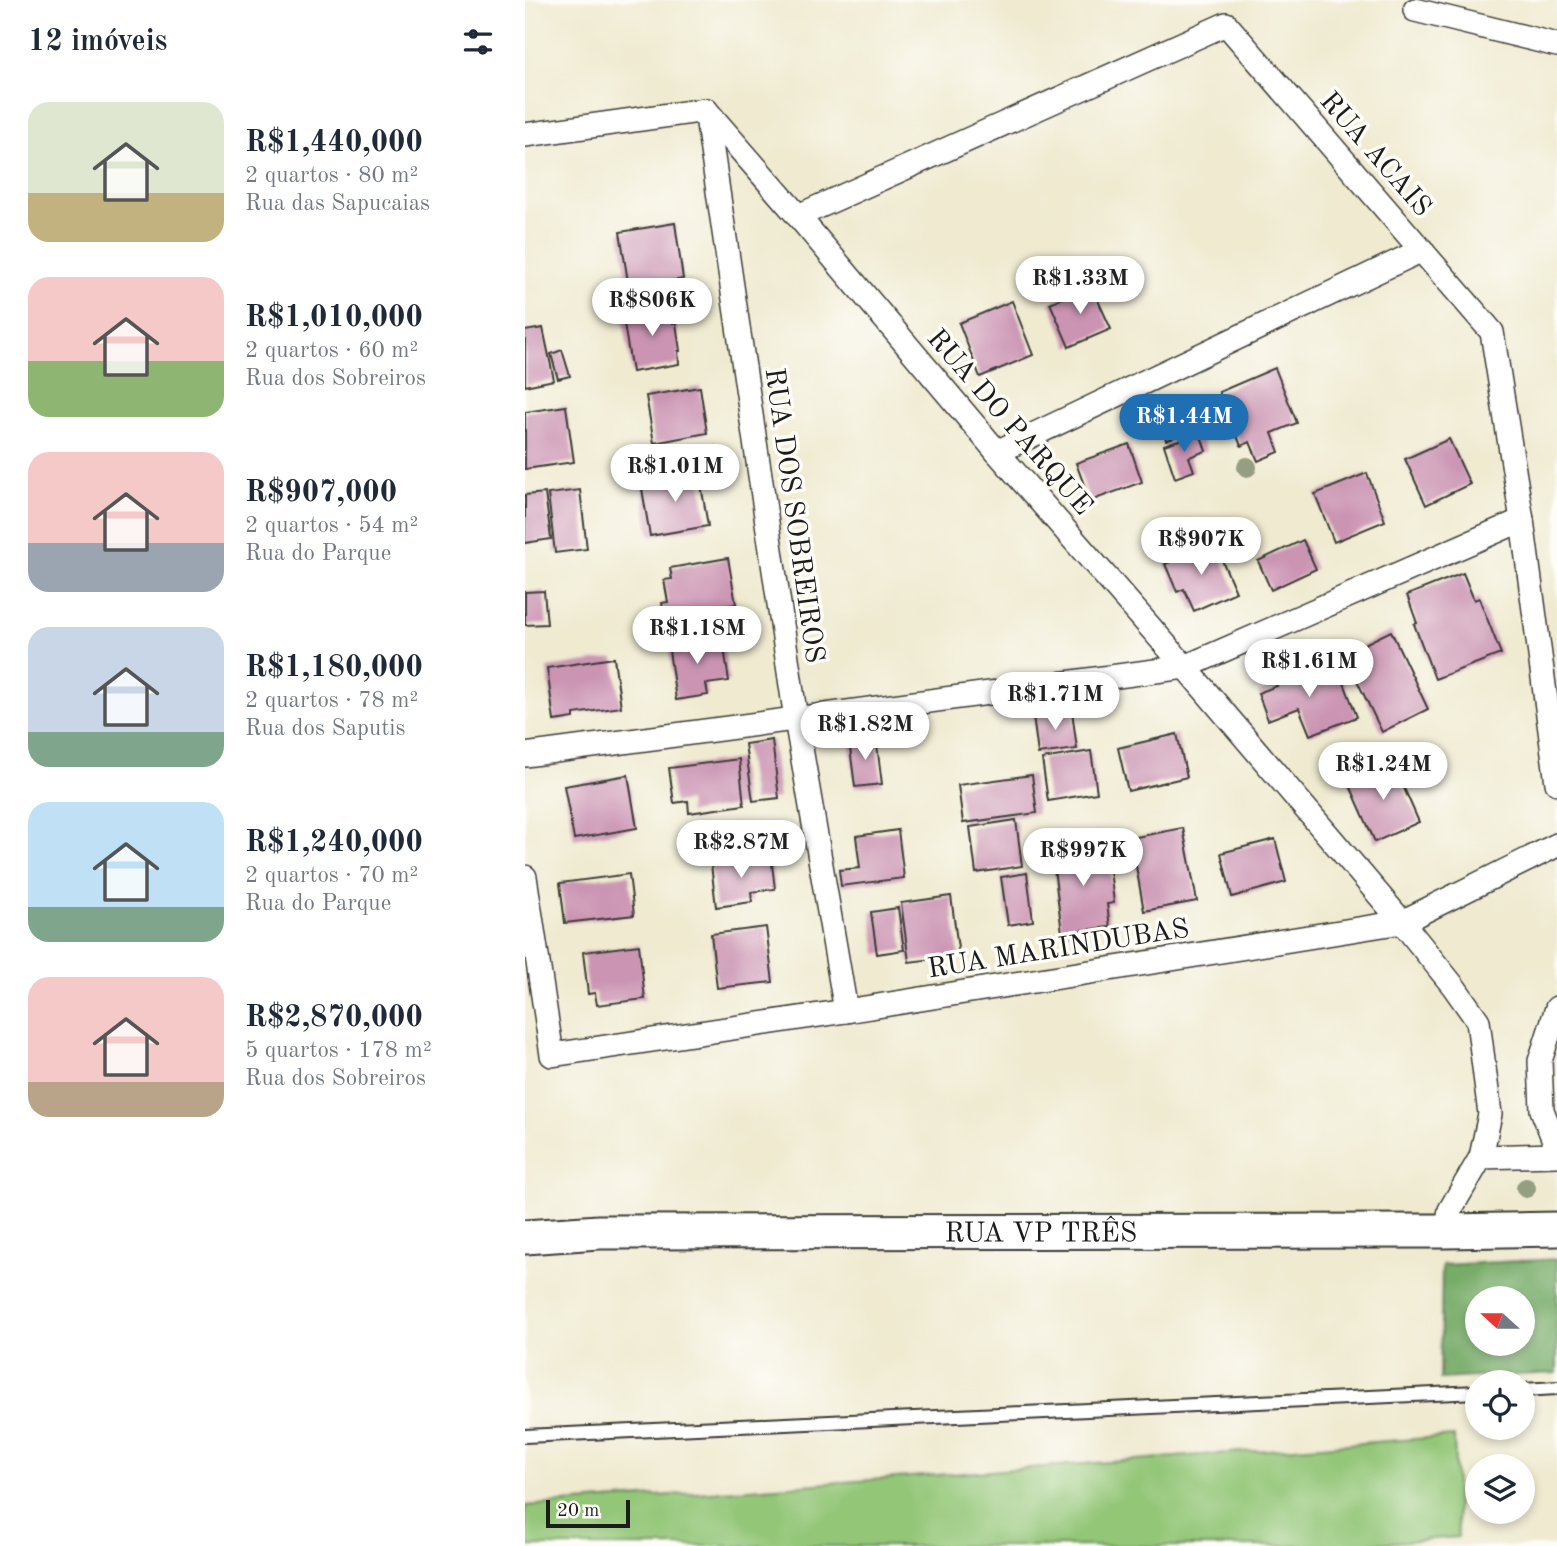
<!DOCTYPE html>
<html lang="pt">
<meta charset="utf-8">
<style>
body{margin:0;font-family:"Old Standard TT",serif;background:#f2f2f3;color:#1f2937;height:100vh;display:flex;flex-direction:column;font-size:26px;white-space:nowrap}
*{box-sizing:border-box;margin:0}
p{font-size:23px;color:#747a83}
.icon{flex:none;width:38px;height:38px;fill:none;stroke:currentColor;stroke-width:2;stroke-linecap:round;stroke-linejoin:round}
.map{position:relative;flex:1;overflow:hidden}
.side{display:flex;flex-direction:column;background:#fff;width:525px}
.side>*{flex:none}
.needle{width:46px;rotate:291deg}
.controls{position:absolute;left:940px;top:1286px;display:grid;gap:14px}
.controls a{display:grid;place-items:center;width:70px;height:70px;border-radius:50%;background:#fff;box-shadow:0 4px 10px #0003;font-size:35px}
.scale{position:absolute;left:21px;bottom:18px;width:84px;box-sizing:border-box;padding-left:7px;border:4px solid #1c1c1c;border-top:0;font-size:19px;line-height:24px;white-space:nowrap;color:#1c1c1c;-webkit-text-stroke:5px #fdfcf7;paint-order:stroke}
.price{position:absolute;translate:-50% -60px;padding:0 16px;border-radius:24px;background:#fff;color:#222;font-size:23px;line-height:46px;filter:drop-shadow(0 2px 4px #0008)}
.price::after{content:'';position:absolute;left:50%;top:42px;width:21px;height:16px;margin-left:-10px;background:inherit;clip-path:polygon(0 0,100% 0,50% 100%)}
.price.on{background:#1f6fb2;color:#fff}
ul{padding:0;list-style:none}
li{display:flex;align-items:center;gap:21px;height:175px;padding:0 28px}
li span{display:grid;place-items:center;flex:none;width:196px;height:140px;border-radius:21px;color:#555}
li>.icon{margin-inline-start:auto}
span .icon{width:84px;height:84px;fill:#fffc;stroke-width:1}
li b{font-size:30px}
h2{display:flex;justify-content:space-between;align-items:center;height:84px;padding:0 28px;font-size:30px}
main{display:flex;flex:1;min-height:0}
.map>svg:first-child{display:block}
</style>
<main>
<section class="side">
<h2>12 imóveis<svg class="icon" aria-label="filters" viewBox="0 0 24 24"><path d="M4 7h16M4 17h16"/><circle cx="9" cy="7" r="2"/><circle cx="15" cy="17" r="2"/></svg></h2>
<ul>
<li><span style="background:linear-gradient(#dfe7d0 65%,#c2b280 0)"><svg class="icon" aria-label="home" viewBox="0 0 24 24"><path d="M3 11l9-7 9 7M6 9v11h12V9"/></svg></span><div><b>R$1,440,000</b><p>2 quartos · 80 m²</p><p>Rua das Sapucaias</p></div></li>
<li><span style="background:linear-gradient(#f6c9c9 60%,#8fb573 0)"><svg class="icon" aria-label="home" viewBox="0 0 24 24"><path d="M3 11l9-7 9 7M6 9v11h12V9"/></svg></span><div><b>R$1,010,000</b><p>2 quartos · 60 m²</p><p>Rua dos Sobreiros</p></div></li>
<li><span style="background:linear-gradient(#f6c9c9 65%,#9aa5b1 0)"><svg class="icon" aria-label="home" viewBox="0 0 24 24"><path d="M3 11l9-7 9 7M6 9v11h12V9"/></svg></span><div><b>R$907,000</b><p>2 quartos · 54 m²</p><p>Rua do Parque</p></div></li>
<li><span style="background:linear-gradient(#c9d6e8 75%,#7fa58c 0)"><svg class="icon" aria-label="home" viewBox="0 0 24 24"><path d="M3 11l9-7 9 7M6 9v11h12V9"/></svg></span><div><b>R$1,180,000</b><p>2 quartos · 78 m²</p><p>Rua dos Saputis</p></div></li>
<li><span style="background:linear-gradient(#bfe0f5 75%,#7fa58c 0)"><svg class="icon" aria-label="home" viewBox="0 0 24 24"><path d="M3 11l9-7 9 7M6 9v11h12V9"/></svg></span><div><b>R$1,240,000</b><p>2 quartos · 70 m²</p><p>Rua do Parque</p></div></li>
<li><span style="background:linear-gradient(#f6c9c9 75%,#b9a48a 0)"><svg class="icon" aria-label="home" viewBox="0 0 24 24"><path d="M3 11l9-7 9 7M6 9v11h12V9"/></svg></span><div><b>R$2,870,000</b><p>5 quartos · 178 m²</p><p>Rua dos Sobreiros</p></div></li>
</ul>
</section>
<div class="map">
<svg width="1032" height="1546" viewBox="0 0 1032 1546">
<rect width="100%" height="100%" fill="#fdfcf7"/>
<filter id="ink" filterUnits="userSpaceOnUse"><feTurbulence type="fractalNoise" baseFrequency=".0143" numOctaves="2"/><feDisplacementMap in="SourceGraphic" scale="14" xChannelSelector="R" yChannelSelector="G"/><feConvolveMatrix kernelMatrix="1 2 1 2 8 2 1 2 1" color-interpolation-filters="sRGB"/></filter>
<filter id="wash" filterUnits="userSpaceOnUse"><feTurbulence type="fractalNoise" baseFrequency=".00686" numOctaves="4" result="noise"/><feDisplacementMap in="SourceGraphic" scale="28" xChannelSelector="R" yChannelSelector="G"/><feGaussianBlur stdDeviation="1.57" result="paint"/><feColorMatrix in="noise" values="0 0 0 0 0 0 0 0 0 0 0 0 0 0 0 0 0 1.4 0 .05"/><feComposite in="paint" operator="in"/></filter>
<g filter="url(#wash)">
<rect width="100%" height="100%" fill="#efead0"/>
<!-- green -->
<polygon fill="#93c677" stroke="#58714a" stroke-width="2" points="929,1436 933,1537 818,1546 0,1546 0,1506"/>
<!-- forest -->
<path fill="#76ab68" stroke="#496442" stroke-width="2" fill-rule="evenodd" d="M1032,1259V1373L915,1379L917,1265ZM952,1298H998V1344H952Z"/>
<g id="blocks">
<!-- building -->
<g fill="#cb94b3">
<polygon points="150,223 158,279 104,288 95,232"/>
<polygon points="566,285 586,329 544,347 525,303"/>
<polygon points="487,301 508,355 455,377 434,323"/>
<polygon points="145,304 148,323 151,323 155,351 153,351 154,364 107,372 97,312"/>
<polygon points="18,328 29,380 0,386 0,331"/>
<polygon points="37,350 45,376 33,379 26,354"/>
<polygon points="750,368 772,423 747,433 754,452 733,461 725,442 716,446 694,392"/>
<polygon points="175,387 182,433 129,443 121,396"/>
<polygon points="661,405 670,430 641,440 633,415"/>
<polygon points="41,406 49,462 0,469 0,412"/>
<polygon points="675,433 681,451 664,457 669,471 650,478 639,445"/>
<polygon points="924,439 945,484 901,505 880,459"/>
<polygon points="604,444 617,482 565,501 551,463"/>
<polygon points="174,473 183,526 125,536 116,483"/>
<polygon points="842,473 860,521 809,542 790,494"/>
<polygon points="55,490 62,549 30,553 23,494"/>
<polygon points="20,493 26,539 0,543 0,495"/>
<polygon points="778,540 791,569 746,590 733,561"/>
<polygon points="689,542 711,592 669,611 659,589 652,592 640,564"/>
<polygon points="203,558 211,604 139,617 137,603 143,602 139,580 147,579 145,568"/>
<polygon points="938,573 949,600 954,598 976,654 910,679 889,624 892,623 882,595"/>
<polygon points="19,591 22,624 0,625 0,592"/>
<polygon points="866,631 903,709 857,732 819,654"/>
<polygon points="197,635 204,681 181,684 183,695 151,700 143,643"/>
<polygon points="89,658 96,707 49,714 49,718 29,721 22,668"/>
<polygon points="777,663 782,676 791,673 795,683 816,675 832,717 785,735 774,708 743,720 733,693 752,686 748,674"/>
<polygon points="547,711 552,749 513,754 508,716"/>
<polygon points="652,734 662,777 603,791 593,748"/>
<polygon points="351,737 357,784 330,787 324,740"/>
<polygon points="247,740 254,798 228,801 220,744"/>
<polygon points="566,751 572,793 523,801 517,759"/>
<polygon points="214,759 219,805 164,813 163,801 149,803 144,768"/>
<polygon points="867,761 894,822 850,842 823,781"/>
<polygon points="103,775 112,828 49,839 39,786"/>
<polygon points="507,775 512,813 438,823 433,785"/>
<polygon points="491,820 497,866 451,873 445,827"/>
<polygon points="658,828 672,901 619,911 606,838"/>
<polygon points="373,830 379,878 316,886 314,870 335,868 331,836"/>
<polygon points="750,839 761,882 707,897 696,853"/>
<polygon points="582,845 589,903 582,904 585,927 537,933 527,852"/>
<polygon points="246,856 250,889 226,892 227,902 191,907 186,864"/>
<polygon points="502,873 508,921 483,925 476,877"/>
<polygon points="104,874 109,915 40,923 35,883"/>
<polygon points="426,896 434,956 384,962 376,903"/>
<polygon points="373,908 379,950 352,954 346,912"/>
<polygon points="241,927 248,982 192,988 186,934"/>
<polygon points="114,945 120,999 72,1005 70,993 63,994 58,952"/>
</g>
</g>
</g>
<g filter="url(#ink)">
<use href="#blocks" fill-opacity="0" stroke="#3c3b37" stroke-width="2"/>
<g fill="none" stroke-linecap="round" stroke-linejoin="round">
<!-- lane casing -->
<g stroke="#3c3b37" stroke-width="16">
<g id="lane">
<polyline points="998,1390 1032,1388"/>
<polyline points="0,1436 952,1392"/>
</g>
</g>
<!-- street casing -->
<g stroke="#3c3b37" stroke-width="26">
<g id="street">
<polyline points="890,10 1032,45"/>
<polyline points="181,110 273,216 472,452 660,667 877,922 929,987 953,1021 965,1114 956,1157 925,1210 921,1231"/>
<polyline points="181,110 271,719 321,1011"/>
<polyline points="0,135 181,110"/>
<polyline points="273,216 701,24 967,332 997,520 1032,783"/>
<polyline points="472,452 897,250"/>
<polyline points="0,755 660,667 997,520"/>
<polyline points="0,877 27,1055 321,1011 877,922 1032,845"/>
<polyline points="1032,1008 1015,1061 1017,1110 1032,1148"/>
<polyline points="956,1157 1032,1155"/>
</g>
</g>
<!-- secondary casing -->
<g stroke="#3c3b37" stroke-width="37">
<g id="secondary">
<path id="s1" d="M0,1237L74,1232L921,1231L1032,1229"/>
</g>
</g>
<!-- lane -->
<use href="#lane" stroke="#fff" stroke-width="12"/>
<!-- street -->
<use href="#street" stroke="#fff" stroke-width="23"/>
<!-- secondary -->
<use href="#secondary" stroke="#fff" stroke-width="33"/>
</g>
<!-- trees -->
<g fill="#959e81">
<circle cx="722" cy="467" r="10"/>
<circle cx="1001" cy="1188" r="10"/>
</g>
</g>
<g text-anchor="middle" stroke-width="7" stroke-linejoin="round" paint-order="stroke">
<!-- street labels -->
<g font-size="28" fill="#1c1c1c" stroke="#fdfcf7">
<text transform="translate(852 153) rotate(49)" y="10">RUA ACAIS</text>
<text transform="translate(486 421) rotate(49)" y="10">RUA DO PARQUE</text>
<text transform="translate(271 515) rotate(82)" y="10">RUA DOS SOBREIROS</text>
<text transform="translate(533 947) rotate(-9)" y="10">RUA MARINDUBAS</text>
<text dy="10" stroke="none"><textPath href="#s1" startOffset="516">RUA VP TRÊS</textPath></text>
</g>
</g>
</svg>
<div class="controls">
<a><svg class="needle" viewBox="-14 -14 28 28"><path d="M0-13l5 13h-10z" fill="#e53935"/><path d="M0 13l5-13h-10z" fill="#747a83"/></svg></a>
<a><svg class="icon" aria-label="locate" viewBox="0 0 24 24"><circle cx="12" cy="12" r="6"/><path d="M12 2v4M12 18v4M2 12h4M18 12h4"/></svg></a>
<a><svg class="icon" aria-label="layers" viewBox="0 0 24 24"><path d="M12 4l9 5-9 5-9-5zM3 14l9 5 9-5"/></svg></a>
</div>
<div class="scale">20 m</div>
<b class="price" style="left:555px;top:316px">R$1.33M</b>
<b class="price" style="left:127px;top:338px">R$806K</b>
<b class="price on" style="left:659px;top:454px">R$1.44M</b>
<b class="price" style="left:150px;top:504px">R$1.01M</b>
<b class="price" style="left:676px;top:577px">R$907K</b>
<b class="price" style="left:172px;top:666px">R$1.18M</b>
<b class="price" style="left:784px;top:699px">R$1.61M</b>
<b class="price" style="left:530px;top:732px">R$1.71M</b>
<b class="price" style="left:340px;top:762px">R$1.82M</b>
<b class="price" style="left:858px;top:802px">R$1.24M</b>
<b class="price" style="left:216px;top:880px">R$2.87M</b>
<b class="price" style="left:558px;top:888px">R$997K</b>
</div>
</main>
